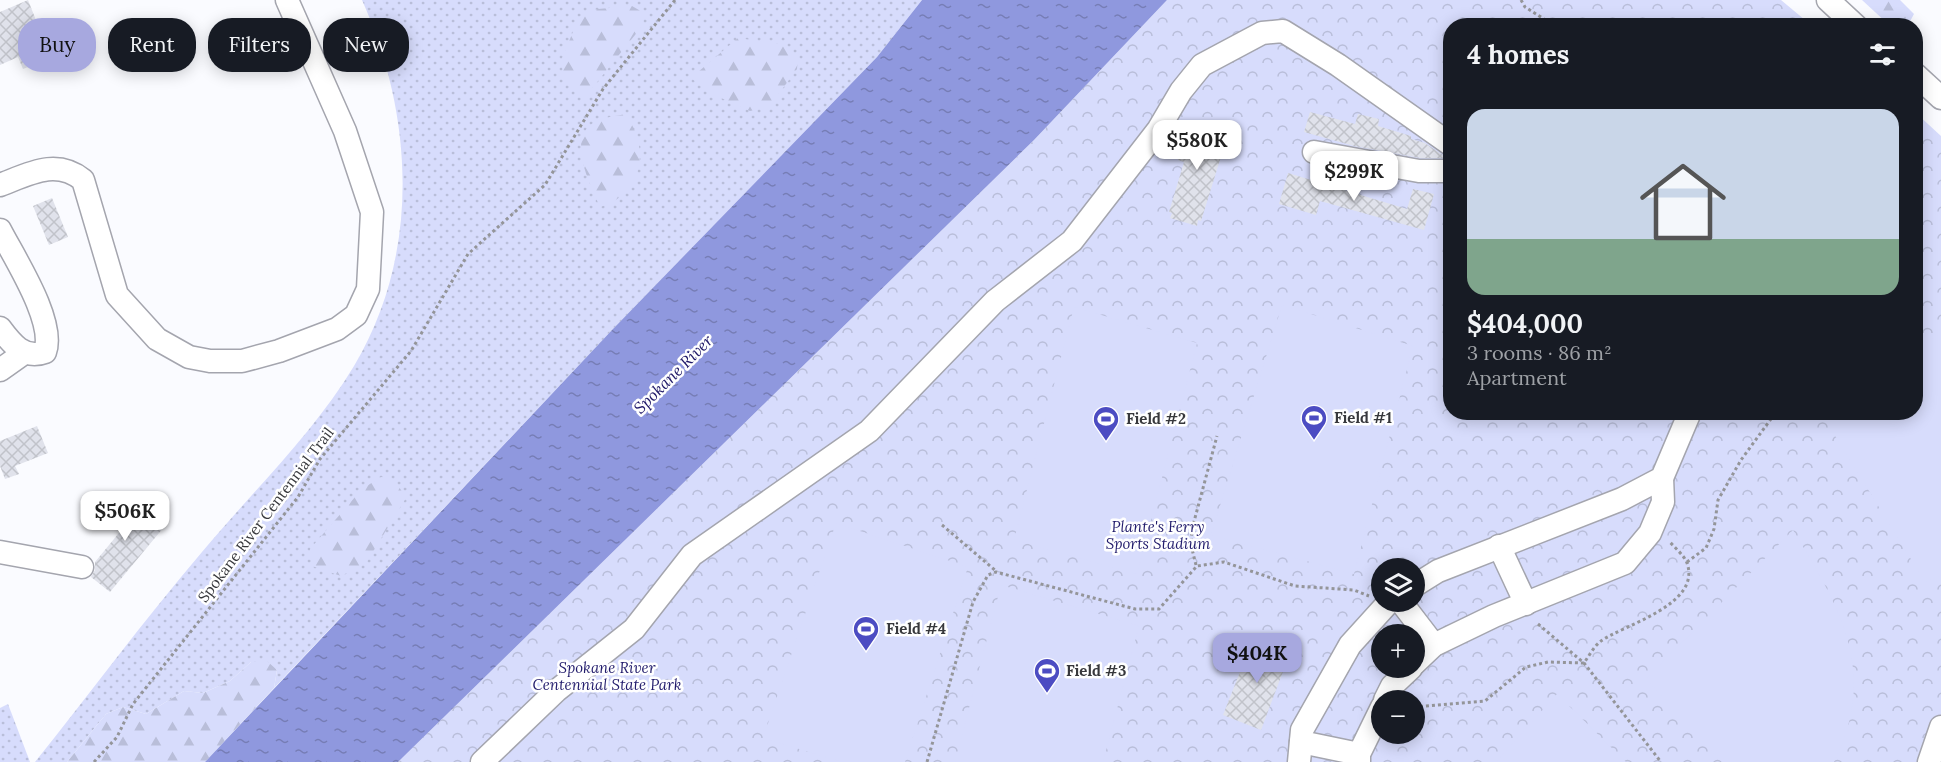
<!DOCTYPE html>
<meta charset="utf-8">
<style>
body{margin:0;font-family:Lora,serif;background:#20242c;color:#f1f3f6;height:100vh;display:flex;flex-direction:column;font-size:22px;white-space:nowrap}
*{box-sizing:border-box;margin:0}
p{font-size:20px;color:#9ea1a6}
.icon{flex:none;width:33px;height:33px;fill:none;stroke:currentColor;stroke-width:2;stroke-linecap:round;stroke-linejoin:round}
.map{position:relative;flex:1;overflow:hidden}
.details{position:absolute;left:1443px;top:18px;width:480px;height:402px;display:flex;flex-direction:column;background:#171b24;border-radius:24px;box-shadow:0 3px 15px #0003}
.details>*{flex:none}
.top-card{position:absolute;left:18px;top:18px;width:570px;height:54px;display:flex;gap:12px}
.tools{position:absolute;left:1371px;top:558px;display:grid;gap:12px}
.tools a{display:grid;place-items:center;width:54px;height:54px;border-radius:50%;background:#171b24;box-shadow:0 3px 15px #0003;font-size:30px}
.price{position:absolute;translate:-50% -51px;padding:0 14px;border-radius:12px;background:#fff;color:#222;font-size:20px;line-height:39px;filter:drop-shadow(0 2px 3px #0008)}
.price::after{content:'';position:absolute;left:50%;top:36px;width:18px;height:14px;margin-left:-9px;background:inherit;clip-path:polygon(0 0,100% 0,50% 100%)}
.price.on{background:#a7a8df;color:#111}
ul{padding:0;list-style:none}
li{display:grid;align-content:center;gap:12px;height:318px;padding:0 24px}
li span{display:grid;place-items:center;height:186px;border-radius:18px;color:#555}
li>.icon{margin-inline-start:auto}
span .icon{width:108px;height:108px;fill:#fffc;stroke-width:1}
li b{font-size:26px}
h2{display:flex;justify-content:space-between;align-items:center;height:72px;padding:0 24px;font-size:26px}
.tag{padding:0 21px;border-radius:24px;background:#171b24;box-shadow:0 3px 15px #0003;font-size:21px;line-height:54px}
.tag.on{background:#a7a8df;color:#111}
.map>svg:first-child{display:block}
</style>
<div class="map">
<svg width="1941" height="762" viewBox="0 0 1941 762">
<defs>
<pattern id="grass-dots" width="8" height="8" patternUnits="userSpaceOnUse" patternTransform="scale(1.5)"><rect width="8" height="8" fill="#d7dcfc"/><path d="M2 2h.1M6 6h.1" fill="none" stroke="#b9bed9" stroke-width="1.8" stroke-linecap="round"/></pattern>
<pattern id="forest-firs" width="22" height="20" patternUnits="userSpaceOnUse" patternTransform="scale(1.5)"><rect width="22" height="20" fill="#d7dcfc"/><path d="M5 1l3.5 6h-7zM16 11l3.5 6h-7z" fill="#b9bed9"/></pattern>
<pattern id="park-crowns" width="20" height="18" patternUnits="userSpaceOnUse" patternTransform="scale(1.5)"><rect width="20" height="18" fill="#d7dcfc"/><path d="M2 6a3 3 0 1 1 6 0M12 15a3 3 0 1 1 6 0" fill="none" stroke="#b9bed9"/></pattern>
<pattern id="water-ripples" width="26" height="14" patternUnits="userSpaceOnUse" patternTransform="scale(1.5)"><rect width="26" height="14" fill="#8f98de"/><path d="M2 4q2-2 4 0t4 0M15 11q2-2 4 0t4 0" fill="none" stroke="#767db5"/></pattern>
<pattern id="building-cross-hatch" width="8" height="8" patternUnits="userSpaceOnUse" patternTransform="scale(1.5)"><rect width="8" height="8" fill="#e0e2eb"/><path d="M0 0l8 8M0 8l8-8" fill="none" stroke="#c1c3ca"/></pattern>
</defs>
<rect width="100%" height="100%" fill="#fafbff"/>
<!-- grass -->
<g fill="url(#grass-dots)">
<path d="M362,0H922L877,57L612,330L274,688L277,670L251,662L230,681L203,693L184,691L146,714L123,707L106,714L67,762H35C91,692 144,620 202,552C253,491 313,434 354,366C421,254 414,116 362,0Z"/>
<polygon points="8,704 30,762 0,762 0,708"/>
</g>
<!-- forest -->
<g fill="url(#forest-firs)">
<polygon points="1862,0 1900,0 1914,14 1908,25 1889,25"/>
<polygon points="632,6 644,13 643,25 586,96 565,82 561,61 579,17 598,9"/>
<polygon points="738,38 780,44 798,56 797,69 769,107 750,111 710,93 691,78"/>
<path d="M625,114C651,148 643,194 600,207C591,184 564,137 597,121C605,117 617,116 625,114Z"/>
<polygon points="381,477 394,479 406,498 366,563 341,576 312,566 310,549 362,489"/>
<polygon points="267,661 277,670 274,688 205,762 67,762 106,714 123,707 146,714 184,691 203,693 230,681 251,662"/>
</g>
<!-- park -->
<path fill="url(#park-crowns)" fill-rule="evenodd" d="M1167,0H1781L1811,25L1450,26V412H1916V113L1941,136V762H398L1034,140ZM1382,568H1414V602H1382ZM1382,634H1414V668H1382ZM1382,700H1414V734H1382Z"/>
<!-- garden -->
<g fill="#d7dcfc">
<polygon points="1282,305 1413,346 1354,574 1211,535"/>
<polygon points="1074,307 1197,343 1137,574 1014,540"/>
<polygon points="1941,334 1941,576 1925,582 1821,413 1916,412 1916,349"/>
<polygon points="836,523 968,567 905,762 842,762 763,738"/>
<path d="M1793,530C1840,608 1879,671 1834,762H1722L1646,679Z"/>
<polygon points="1001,585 1139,626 1103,762 955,762"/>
<polygon points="1557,694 1626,762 1496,762"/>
</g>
<!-- water -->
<polygon fill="url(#water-ripples)" points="922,0 1167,0 1034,140 398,762 205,762 612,330 877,57"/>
<!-- building -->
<g fill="url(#building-cross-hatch)">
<polygon points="28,0 51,58 23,69 18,57 0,65 0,12"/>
<polygon points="1310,112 1355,124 1358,114 1379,119 1378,126 1411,136 1411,139 1425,143 1447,158 1420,158 1354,146 1304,132"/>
<polygon points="1189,120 1229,131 1201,221 1198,220 1197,226 1170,218 1172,213 1169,212 1184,162 1178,160"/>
<polygon points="1288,173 1407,209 1413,189 1434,194 1424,230 1320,201 1316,215 1279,204"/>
<polygon points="52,198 68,237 49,245 33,206"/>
<polygon points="37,426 48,453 15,466 19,474 5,479 0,466 0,441"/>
<polygon points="123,492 164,527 110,592 91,577 95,570 95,562 123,528 106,513"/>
<polygon points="1253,639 1290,653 1261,730 1223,715"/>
</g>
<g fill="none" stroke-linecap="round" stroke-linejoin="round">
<!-- minor casing -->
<g stroke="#a4a5ae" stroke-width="25">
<g id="minor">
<polyline points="1828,0 1856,26"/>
<polyline points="1916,75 1941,98"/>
<polyline points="1314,152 1419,171 1450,171"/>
<path d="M0,185C29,174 56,158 83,180L117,295L157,339L189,357L210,361H242L279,351L337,329L356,315L368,289L372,212L345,131L287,0"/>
<path d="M0,230C15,259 56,322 45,352C24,360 11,343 0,328"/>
<polyline points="0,370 24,353"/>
<polyline points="1499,546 1526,604"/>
<polyline points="0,552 82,567"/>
<polyline points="1414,586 1438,571 1622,499 1662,478 1690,412"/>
<polyline points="1401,602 1434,645"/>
<polyline points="1414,664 1434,645 1494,616 1625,563 1650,533 1663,502 1662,478"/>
<polyline points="1385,700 1392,686 1411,668"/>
<polyline points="1301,742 1359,754"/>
<polyline points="482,762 556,691 634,629 692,555 869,431 995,301 1072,241 1158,130 1181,91 1202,65 1262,33 1283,31 1338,65 1450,144"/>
<polyline points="1299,762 1302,730 1350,645 1389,602"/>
<polyline points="1359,762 1359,754 1382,707"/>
<polyline points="1929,762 1941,727"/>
</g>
</g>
<!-- path -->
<g stroke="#949599" stroke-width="3" stroke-dasharray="3 3" stroke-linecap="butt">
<polyline points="1521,0 1525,7 1555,26"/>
<polyline points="942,525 996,571"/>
<polyline points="1687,562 1706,548 1714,529 1718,500 1741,460 1776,412"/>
<polyline points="1196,565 1191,545 1192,529 1217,436"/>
<polyline points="1538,624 1584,663 1661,762"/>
<path d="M1414,707L1485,701L1526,667L1548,662L1584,663C1589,656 1594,646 1601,641C1623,625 1702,605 1687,563C1684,555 1674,547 1669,541"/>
<polyline points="94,762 117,737 133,704 298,497 320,459 411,351 468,254 545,185 603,89 675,0"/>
<polyline points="927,762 973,602 988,575 996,572 1135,609 1159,609 1197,566 1224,562 1295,586 1354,590 1369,596"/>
</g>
<!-- minor -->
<use href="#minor" stroke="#fff" stroke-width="22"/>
</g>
<!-- icons -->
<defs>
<g id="stadium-pin" transform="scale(1.35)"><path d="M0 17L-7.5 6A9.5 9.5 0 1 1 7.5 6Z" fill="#4c4cc2" stroke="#fff"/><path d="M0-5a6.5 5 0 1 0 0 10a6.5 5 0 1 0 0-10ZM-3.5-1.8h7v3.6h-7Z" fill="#fff"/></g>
</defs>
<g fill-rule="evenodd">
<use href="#stadium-pin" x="1314" y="418"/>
<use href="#stadium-pin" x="1106" y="419"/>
<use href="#stadium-pin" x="866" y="629"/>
<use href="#stadium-pin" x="1047" y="671"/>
</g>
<g text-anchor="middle" stroke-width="5" stroke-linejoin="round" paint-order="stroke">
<!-- poi labels -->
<g font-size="15" font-weight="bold" fill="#37383c" stroke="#fff" text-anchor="start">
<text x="1334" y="423">Field #1</text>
<text x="1126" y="424">Field #2</text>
<text x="886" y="634">Field #4</text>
<text x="1066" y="676">Field #3</text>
</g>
<!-- street labels -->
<g font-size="15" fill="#37383c" stroke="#fff">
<text transform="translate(266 515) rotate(-53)" y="5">Spokane River Centennial Trail</text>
</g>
<!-- park labels -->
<g font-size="15" font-style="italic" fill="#221c6c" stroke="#fff">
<text x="1158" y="532">Plante's Ferry<tspan x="1158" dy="17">Sports Stadium</tspan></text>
<text x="607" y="673">Spokane River<tspan x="607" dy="17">Centennial State Park</tspan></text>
</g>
<!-- water labels -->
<g font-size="16" font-style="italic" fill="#1f1868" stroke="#fff">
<text transform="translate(673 374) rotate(-45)" y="6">Spokane River</text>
</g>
</g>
</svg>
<div class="tools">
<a><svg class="icon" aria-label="layers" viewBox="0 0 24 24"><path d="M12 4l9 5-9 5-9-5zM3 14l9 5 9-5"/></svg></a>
<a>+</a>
<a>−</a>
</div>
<b class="price" style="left:1197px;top:171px">$580K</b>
<b class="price" style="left:1354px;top:202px">$299K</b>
<b class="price" style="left:125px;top:542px">$506K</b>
<b class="price on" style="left:1257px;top:684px">$404K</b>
<div class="top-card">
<a class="tag on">Buy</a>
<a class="tag">Rent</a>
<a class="tag">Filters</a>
<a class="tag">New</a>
</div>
<section class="details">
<h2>4 homes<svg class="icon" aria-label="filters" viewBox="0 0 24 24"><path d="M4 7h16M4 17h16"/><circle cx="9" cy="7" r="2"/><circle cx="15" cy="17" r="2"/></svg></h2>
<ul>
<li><span style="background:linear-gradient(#c9d6e8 70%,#7fa58c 0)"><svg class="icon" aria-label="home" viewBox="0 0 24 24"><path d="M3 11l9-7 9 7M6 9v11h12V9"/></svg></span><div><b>$404,000</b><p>3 rooms · 86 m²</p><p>Apartment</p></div></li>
</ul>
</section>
</div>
